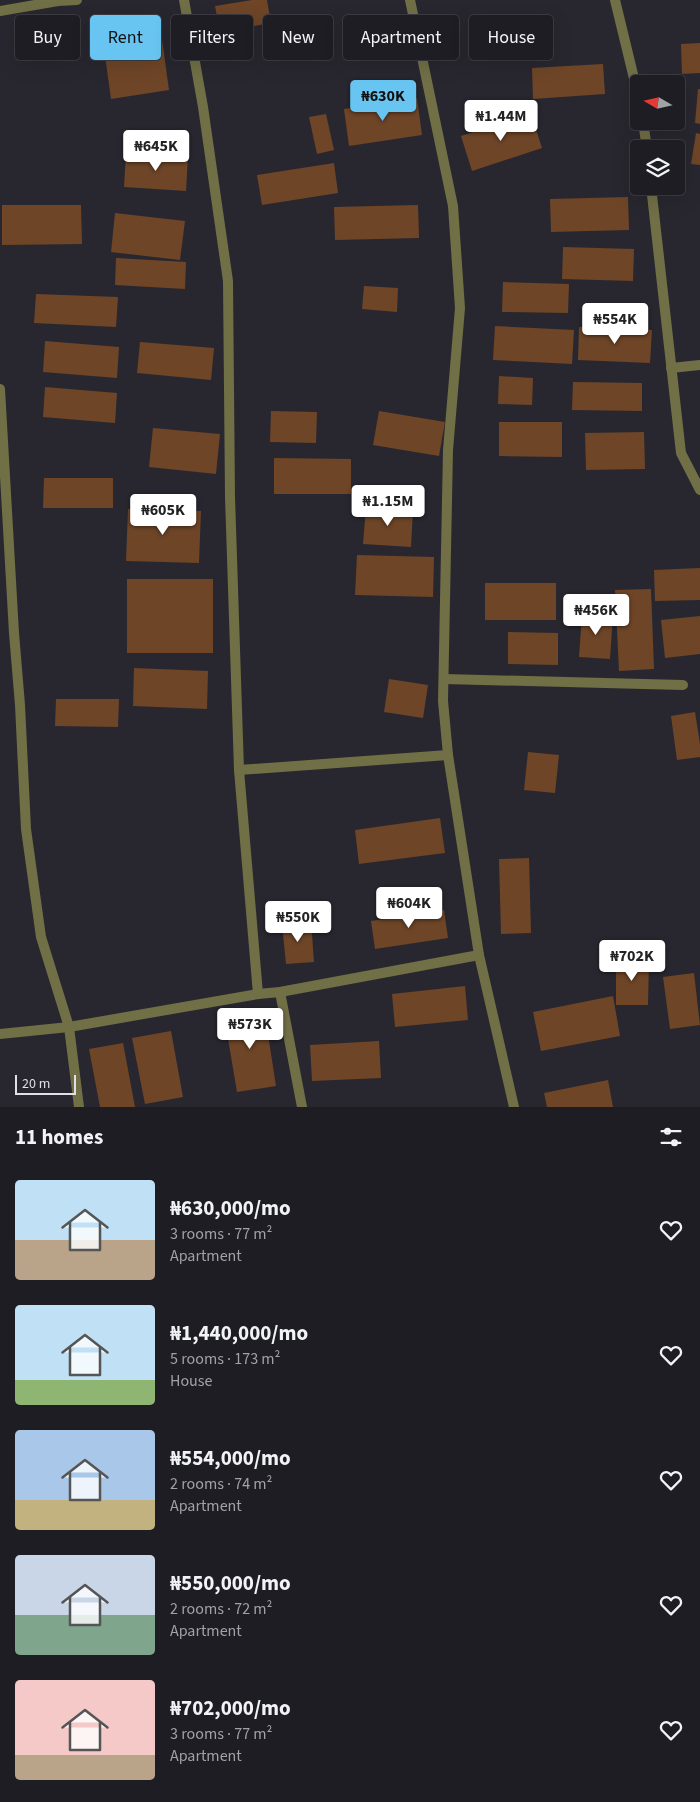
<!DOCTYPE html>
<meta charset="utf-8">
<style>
body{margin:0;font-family:"Source Sans 3",sans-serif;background:#26262b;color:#f1f3f6;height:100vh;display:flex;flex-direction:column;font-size:19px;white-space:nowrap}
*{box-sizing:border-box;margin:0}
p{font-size:16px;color:#a1a2a6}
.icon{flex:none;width:28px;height:28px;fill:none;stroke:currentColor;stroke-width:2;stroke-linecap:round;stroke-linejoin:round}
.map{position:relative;height:1107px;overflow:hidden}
.sheet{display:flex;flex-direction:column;background:#1e1d23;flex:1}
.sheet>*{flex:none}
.banner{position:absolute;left:15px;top:15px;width:670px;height:45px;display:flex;gap:10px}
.needle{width:32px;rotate:279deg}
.controls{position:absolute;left:630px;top:75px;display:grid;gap:10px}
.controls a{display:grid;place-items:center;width:55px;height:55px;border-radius:5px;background:#1e1d23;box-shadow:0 5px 20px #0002,0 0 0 1px #3c3b41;font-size:25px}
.scale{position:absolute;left:15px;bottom:12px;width:61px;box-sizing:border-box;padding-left:5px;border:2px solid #e1e0e6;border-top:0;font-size:14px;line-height:18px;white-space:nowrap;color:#e1e0e6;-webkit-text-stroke:4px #28272f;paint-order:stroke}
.price{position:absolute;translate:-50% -42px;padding:0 11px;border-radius:5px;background:#fff;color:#222;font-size:16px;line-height:32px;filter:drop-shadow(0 1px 2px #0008)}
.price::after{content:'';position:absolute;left:50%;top:30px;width:15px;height:11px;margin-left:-8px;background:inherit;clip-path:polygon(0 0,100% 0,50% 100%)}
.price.active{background:#68c4f0;color:#111}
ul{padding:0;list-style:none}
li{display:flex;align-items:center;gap:15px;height:125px;padding:0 15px}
li span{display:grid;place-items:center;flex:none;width:140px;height:100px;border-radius:5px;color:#555}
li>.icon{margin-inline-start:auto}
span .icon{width:60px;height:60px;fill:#fffc;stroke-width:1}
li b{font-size:21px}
h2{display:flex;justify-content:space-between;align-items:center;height:60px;padding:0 15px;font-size:21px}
.chip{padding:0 18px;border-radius:5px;background:#1e1d23;box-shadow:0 5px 20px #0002,0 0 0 1px #3c3b41;font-size:18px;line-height:45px}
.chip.active{background:#68c4f0;color:#111}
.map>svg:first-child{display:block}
</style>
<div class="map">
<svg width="700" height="1107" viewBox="0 0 700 1107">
<rect width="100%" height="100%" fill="#28272f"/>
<!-- building -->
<g fill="#6e4527">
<polygon points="252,0 267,0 271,23 220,32 215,6"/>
<polygon points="161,32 169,90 111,99 103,41"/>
<polygon points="700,43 700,73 682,74 681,44"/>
<polygon points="603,64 605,94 533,99 532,68"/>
<polygon points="698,89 700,89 700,124 695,123"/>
<polygon points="417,98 422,135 349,146 344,109"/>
<polygon points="326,114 334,150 317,154 309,117"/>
<polygon points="531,114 542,148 472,171 461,136"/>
<polygon points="696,133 700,134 700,165 691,164"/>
<polygon points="126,153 188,156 186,191 124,187"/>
<polygon points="334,163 338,193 262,205 257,175"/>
<polygon points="628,197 629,230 551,232 550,199"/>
<polygon points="2,205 81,205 82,244 2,245"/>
<polygon points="418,205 419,238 335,240 334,207"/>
<polygon points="115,213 185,221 180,260 111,252"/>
<polygon points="563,247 634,249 633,281 562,279"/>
<polygon points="116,258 186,262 185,289 115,285"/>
<polygon points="503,282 569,284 568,313 502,312"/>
<polygon points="364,286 398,288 397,312 362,309"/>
<polygon points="36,294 118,297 116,327 34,323"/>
<polygon points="495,326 574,330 572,364 493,360"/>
<polygon points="579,327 652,330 650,363 578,360"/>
<polygon points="45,341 119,347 117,378 43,372"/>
<polygon points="140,342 214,348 211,380 137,373"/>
<polygon points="499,376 533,378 532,405 498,404"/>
<polygon points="573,382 642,383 642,411 572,410"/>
<polygon points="45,387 117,393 115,423 43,417"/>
<polygon points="271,411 317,412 316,443 270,442"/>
<polygon points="379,411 445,422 439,456 373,445"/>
<polygon points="499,422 562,422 562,457 499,456"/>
<polygon points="153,428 220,434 216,474 149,467"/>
<polygon points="644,432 645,469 586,470 585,433"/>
<polygon points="274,458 351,459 351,494 274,494"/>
<polygon points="44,478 113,478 113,508 43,508"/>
<polygon points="366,507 413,510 411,547 363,544"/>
<polygon points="128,509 201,511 199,563 126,561"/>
<polygon points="357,555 434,557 433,597 355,595"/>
<polygon points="700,568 700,600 655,601 654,570"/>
<rect x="127" y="579" width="86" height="74"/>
<rect x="485" y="583" width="71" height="37"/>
<polygon points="651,589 654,669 619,671 615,590"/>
<polygon points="582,614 613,615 610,659 579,657"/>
<polygon points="700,616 700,654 665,658 661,620"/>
<polygon points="508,632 558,633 558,665 508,664"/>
<polygon points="134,668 208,671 207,709 133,706"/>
<polygon points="389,679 428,685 423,718 384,712"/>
<polygon points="56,699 119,699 118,727 55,726"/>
<polygon points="695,712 700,744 700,757 677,760 671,716"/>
<polygon points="528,752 559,755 555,793 524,790"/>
<polygon points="440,818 445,853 359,864 355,830"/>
<polygon points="529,858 531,933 501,934 499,859"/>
<polygon points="444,910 448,938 375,949 371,921"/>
<polygon points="311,921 314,962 286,964 282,924"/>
<polygon points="616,960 649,960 648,1005 616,1005"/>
<polygon points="694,973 700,1025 670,1029 663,977"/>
<polygon points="465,986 468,1020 395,1027 392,994"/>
<polygon points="613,996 620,1036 541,1051 533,1012"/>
<polygon points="264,1009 276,1086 237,1092 224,1015"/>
<polygon points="171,1031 183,1097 145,1104 132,1038"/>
<polygon points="379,1041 381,1078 312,1081 310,1045"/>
<polygon points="123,1043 135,1107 100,1107 89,1049"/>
<polygon points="608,1080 613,1107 547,1107 544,1093"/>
</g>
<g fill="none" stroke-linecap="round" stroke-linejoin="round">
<!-- minor -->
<g stroke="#716f46" stroke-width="10">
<polyline points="184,0 203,107 228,281 230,497 239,770 258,994"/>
<polyline points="410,0 453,206 460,308 448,450 443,701 448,755 479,955 514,1107"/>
<polyline points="615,0 639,99"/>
<polyline points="0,11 58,1 77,0"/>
<polyline points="643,121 647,149"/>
<polyline points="651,186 681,453 700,490"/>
<polyline points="671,368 700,365"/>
<polyline points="0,389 14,633 20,705 26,829 41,937 69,1027 79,1107"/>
<polyline points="444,679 683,685"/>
<polyline points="239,770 448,755"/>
<polyline points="280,992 302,1107"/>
<polyline points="0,1034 69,1027 258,994 280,992 479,955"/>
</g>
</g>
</svg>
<div class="controls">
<a><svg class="needle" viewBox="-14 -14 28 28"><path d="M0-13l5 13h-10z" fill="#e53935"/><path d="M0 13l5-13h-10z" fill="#a1a2a6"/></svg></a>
<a><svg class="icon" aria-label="layers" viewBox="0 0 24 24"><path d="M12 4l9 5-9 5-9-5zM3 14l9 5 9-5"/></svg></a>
</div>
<div class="scale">20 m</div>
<b class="price active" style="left:383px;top:122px">₦630K</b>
<b class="price" style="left:501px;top:142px">₦1.44M</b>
<b class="price" style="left:156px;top:172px">₦645K</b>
<b class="price" style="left:615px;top:345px">₦554K</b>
<b class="price" style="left:388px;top:527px">₦1.15M</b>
<b class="price" style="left:163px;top:536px">₦605K</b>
<b class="price" style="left:596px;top:636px">₦456K</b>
<b class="price" style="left:409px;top:929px">₦604K</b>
<b class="price" style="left:298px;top:943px">₦550K</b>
<b class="price" style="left:632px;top:982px">₦702K</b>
<b class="price" style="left:250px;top:1050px">₦573K</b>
<div class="banner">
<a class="chip">Buy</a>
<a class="chip active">Rent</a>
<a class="chip">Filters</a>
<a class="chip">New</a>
<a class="chip">Apartment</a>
<a class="chip">House</a>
</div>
</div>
<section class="sheet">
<h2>11 homes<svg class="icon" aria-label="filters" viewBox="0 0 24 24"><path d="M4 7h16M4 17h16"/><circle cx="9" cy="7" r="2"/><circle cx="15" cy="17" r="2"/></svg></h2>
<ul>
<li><span style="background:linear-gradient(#bfe0f5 60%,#b9a48a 0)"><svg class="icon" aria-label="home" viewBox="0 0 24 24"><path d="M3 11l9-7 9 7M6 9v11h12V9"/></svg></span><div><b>₦630,000/mo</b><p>3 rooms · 77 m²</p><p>Apartment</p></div><svg class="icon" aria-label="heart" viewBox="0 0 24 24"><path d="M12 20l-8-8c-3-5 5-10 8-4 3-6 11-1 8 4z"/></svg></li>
<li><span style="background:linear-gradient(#bfe0f5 75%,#8fb573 0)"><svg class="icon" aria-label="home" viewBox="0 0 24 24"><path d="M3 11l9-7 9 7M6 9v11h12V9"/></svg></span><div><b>₦1,440,000/mo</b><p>5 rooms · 173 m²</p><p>House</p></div><svg class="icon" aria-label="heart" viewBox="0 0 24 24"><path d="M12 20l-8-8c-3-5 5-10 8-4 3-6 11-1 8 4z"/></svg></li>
<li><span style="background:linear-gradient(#a9c7e8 70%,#c2b280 0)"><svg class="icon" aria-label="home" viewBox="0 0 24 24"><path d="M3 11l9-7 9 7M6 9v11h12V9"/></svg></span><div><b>₦554,000/mo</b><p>2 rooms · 74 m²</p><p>Apartment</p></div><svg class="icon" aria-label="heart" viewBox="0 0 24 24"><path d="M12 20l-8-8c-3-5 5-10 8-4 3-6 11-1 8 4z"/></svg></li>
<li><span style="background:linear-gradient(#c9d6e8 60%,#7fa58c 0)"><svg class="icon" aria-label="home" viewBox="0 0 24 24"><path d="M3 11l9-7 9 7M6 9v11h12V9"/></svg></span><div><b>₦550,000/mo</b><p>2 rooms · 72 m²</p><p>Apartment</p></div><svg class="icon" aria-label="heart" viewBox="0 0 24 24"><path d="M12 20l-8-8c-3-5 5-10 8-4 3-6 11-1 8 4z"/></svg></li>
<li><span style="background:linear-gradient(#f6c9c9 75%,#b9a48a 0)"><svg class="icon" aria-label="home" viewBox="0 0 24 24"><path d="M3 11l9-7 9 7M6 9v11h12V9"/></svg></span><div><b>₦702,000/mo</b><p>3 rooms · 77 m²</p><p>Apartment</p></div><svg class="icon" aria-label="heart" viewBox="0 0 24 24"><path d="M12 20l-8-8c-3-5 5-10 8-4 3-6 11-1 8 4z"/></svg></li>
</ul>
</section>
